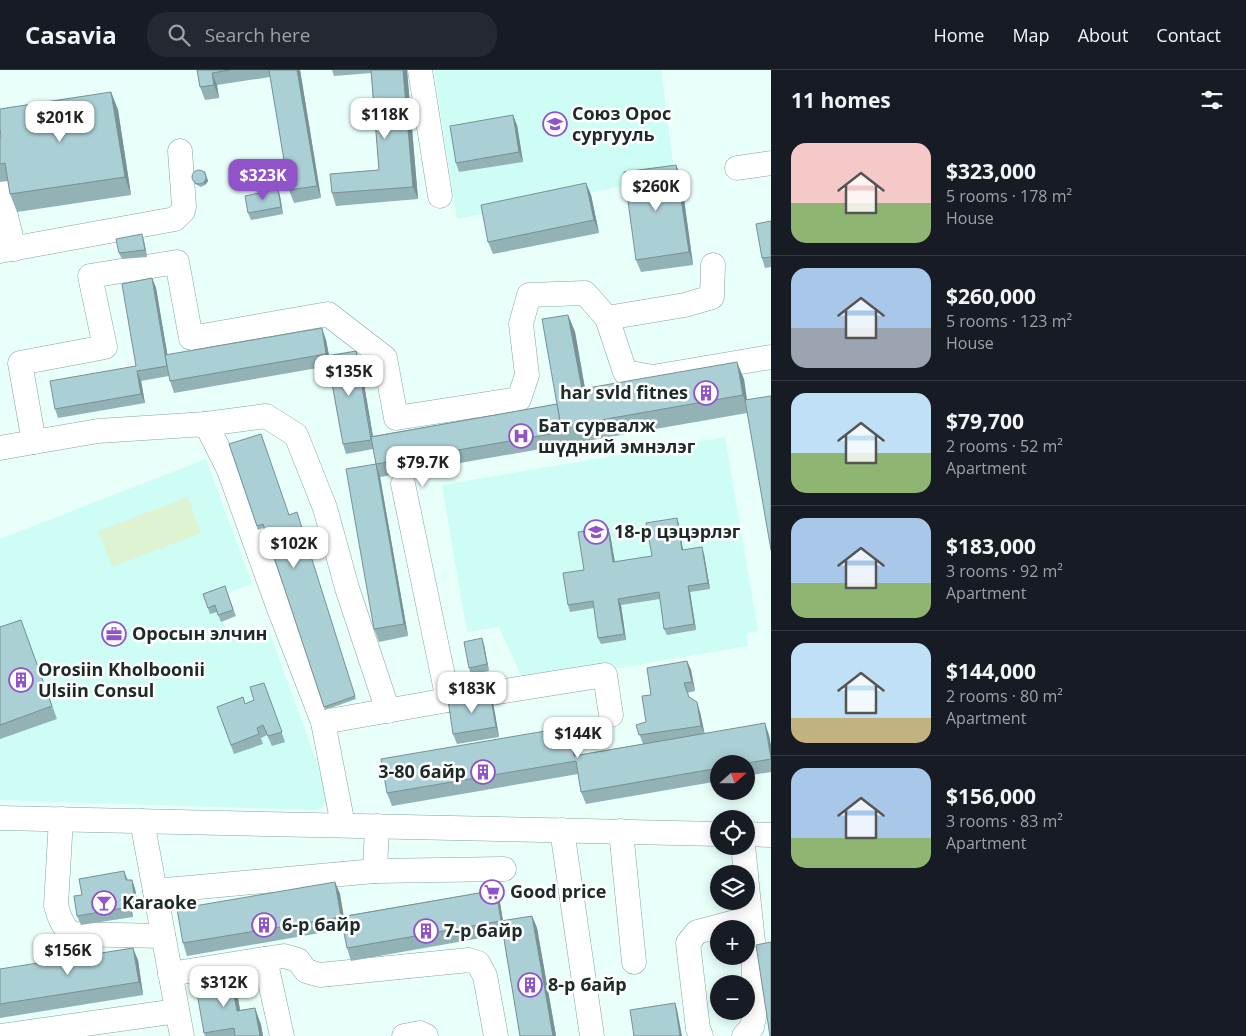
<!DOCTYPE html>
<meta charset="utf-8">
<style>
body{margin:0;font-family:"Open Sans",sans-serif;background:#242831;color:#f1f3f6;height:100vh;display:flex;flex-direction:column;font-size:19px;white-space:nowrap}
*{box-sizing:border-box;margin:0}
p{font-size:16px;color:#9ea1a6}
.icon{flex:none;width:28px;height:28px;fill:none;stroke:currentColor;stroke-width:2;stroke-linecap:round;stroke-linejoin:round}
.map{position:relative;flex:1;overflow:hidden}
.drawer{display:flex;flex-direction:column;background:#171b24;width:475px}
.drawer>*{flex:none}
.needle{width:32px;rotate:69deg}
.controls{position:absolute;left:710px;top:685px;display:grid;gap:10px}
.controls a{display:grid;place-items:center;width:45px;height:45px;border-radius:50%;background:#171b24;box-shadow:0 2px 12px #0003;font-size:25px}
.price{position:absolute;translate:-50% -42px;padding:0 11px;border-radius:10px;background:#fff;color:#222;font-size:16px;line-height:32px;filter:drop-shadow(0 1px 2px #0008)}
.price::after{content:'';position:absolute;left:50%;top:30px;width:15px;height:11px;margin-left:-8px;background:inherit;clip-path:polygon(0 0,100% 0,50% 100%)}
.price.on{background:#9053c9;color:#fff}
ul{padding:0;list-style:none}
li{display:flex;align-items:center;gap:15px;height:125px;padding:0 20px}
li+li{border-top:1px solid #363941}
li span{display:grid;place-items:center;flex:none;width:140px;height:100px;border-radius:15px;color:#555}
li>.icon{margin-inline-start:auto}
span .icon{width:60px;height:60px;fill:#fffc;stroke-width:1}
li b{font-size:21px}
h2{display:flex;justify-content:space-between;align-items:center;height:60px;padding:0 20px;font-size:21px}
header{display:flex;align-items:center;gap:30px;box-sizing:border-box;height:70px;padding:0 25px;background:#171b24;border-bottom:1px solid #363941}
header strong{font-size:24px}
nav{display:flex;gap:28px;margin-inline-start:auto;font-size:18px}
.search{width:350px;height:45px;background:#242831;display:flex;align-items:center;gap:12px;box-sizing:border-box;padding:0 18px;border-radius:20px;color:#9ea1a6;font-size:19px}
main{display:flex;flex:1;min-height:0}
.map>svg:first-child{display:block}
</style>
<header>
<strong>Casavia</strong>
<div class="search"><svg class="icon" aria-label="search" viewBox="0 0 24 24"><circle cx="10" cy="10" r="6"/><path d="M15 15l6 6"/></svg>Search here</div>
<nav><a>Home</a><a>Map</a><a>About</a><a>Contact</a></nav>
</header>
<main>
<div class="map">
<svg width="771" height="966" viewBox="0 0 771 966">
<rect width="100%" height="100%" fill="#e8fffa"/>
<!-- built -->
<g fill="#cefdf5">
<polygon points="434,0 661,0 675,108 628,115 457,149"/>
<polygon points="725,367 758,561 746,563 748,576 525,614 499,557 467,562 442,415"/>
<polygon points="206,389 252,514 227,523 236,546 223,551 229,567 269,561 329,726 323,737 315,740 0,730 0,469"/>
</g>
<!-- green -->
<polygon fill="#ddf3d1" points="188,427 201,463 112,497 98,461"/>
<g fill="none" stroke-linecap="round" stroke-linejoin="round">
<!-- minor casing -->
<g stroke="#82a59f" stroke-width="25">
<g id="minor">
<polyline points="420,0 440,126"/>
<polyline points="737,98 771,93"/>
<polyline points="2,112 6,146 14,179"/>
<polyline points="0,181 175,149 183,141 184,136 180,81"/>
<polyline points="607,248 685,235 712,227 713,195"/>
<polyline points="206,354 266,346 296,365 325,438 347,518 388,641"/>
<polyline points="34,372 98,361 206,354 229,400 278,536 323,652"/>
<polyline points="0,378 34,372 20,293 105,277 90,206 177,192 191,268 328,244 385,288 396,348 519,329 527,305 521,254 529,225 585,223 607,248 625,302 653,307 771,287"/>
<polyline points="403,414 448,630"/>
<polyline points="0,748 719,764"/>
<path d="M61,749L56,835C59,847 62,855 71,864L163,866"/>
<polyline points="142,751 182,966"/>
<polyline points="343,755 323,652 448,630 605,605 611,645"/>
<polyline points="562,760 592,966"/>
<polyline points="621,761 634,892"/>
<polyline points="746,764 771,765"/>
<polyline points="743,776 746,804"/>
<polyline points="375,801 377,756"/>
<polyline points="155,821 375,801 504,799"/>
<polyline points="265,889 282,966"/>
<polyline points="170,904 284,886 298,890 306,901 320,905 469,890 478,893 485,906 496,966"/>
<polyline points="1,966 177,941"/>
<polyline points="404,966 420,963 426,966"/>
<polyline points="701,966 698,959 688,873 697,862 750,848"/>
<polyline points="744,966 752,957 754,947 754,881 746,806"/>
</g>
</g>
<!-- minor -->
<use href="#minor" stroke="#fff" stroke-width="24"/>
</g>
<!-- wall -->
<g fill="#92b2b6">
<polygon points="197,0 300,0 321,128 294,133 289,120 270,7 217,15 219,28 205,30 200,17"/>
<polygon points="332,0 407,0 418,129 336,136 332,123 379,100 371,3 334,6"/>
<polygon points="111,22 118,40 131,125 17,142 10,124 8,111 0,112 0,68"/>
<polygon points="517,55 523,92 459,102 456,93"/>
<polygon points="676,95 681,107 693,195 641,202 636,190"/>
<polygon points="205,101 208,111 205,115 201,117 195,114 192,106"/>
<polygon points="586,113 591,125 599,163 493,184 488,172"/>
<polygon points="278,119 280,126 283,144 251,150 248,143"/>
<polygon points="771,151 771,197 765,198 762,188"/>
<polygon points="144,171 147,187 122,189 119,183"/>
<polygon points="152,208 156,218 167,285 326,270 329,286 356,281 360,291 373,366 557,334 568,245 575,262 585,318 744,309 747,343 380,407 408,566 379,572 374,559 376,394 373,379 346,384 343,374 329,296 174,323 170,311 169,306 141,311 145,333 58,348 55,339 136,296"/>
<polygon points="229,374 290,445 356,629 325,640 265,457 258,460"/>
<polygon points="677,448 679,455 683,480 704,484 710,519 690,522 696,560 667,565 664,559 660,529 621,535 626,570 601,574 598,568 594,538 570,542 568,535 584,500 608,458 610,464 615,492 652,486"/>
<polygon points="225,516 236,546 221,552 217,542 210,544 203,524"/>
<polygon points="21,550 57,649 0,669 0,557"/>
<polygon points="484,575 489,601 471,604 469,598"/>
<polygon points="687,591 691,600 695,621 687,623 689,627 700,642 704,663 769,665 771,676 771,702 746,706 746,694 719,694 719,711 586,734 581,722 578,704 392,736 387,723 573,669 576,685 643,674 636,655 646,652 651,625"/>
<polygon points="264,613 285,672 272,676 267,665 261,668 263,674 234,684 217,637 245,634 254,630"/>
<polygon points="490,623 493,632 499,667 457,674 453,664"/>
<polygon points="124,801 128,810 132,810 135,819 138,835 131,836 133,847 81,855 77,846 82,825"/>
<polygon points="335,812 340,824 343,846 496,820 500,833 503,851 532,846 537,858 556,966 520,966 503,864 351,891 347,878 343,859 187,886 183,873"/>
<polygon points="138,890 143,925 0,948 0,899"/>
<polygon points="237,922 240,940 255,938 261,955 263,966 205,966 204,963"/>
</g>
<!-- shaded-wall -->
<g fill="#779194">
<polygon points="297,0 300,0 321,128 317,116"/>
<polygon points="403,0 407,0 418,129 413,117"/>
<polygon points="212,3 217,15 219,28 214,15"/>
<polygon points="111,22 118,40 131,125 125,107"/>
<polygon points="513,45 517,55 523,92 519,82"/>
<polygon points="676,95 681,107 693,195 689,182"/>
<polygon points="207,108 208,111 205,115 204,112"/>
<polygon points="586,113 591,125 599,163 594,150"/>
<polygon points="278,119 280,126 283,144 281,137"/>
<polygon points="142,164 144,171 147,187 145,180"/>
<polygon points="152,208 156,218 171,305 168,296"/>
<polygon points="568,245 575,262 588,336 582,319"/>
<polygon points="322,258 326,270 331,296 326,284"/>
<polygon points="356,281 360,291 375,379 372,369"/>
<polygon points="737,292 744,309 749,343 743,325"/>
<polygon points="137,301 141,311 145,333 141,324"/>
<polygon points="376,394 380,407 408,566 404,554"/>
<polygon points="677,448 679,455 684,487 682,480"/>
<polygon points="608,458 610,464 616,499 613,492"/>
<polygon points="702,477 704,484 710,519 708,513"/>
<polygon points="688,516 690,522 696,560 694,554"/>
<polygon points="618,529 621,535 626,570 624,564"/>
<polygon points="482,568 484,575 489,601 487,594"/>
<polygon points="687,591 691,600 695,621 692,612"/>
<polygon points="490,623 493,632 499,667 496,657"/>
<polygon points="697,632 700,642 705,665 701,656"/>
<polygon points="765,653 769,665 771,676 771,689"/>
<polygon points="569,657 573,669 578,696 574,686"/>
<polygon points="132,810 135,819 138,835 134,825"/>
<polygon points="335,812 340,824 346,859 341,847"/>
<polygon points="496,820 500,833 505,864 501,851"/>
<polygon points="128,827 131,836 133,847 129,837"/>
<polygon points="532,846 537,858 556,966 553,966"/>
<polygon points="133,878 138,890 143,925 139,912"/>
<polygon points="230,904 237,922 243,958 237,941"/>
<polygon points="675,933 677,939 682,966 680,966"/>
<polygon points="255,938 261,955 263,966 260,966"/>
</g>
<!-- building -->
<g fill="#aacfd4" stroke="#779194">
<polygon points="197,0 230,0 212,3 214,15 200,17"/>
<polygon points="269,0 297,0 317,116 289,120"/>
<polygon points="371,0 403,0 413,117 332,123 330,104 379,100"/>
<polygon points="111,22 125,107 10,124 5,93 0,94 0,68 1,68 0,58 0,39"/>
<polygon points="513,45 519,82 456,93 450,56"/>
<polygon points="676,95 689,182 636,190 624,102"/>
<circle cx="199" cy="107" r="7"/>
<polygon points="586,113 594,150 488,172 481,135"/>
<polygon points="278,119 281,137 248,143 245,126"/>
<polygon points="771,151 771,187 762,188 756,154"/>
<polygon points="142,164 145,180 119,183 116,169"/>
<polygon points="152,208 167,296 137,301 141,324 55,339 50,311 136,296 122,214"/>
<polygon points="568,245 582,319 737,292 743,325 561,357 542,249"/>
<polygon points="322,258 326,284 170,311 165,285"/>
<polygon points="356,281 371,370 343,374 327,286"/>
<polygon points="771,326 771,480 745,330"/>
<polygon points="557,334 561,357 563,362 376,394 404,554 374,559 346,399 376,394 371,367"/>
<polygon points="261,364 289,445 297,442 355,626 324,637 263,454 257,456 229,374"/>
<polygon points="677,448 682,480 702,477 708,513 688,516 694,554 664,559 659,522 618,529 624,564 598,568 593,531 568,535 563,503 584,500 578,462 608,458 613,492 652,486 646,453"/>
<polygon points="225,516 233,540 218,545 215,535 208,538 203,524"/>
<polygon points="21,550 52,636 0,655 0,557"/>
<polygon points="482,568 487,594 469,598 464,572"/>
<polygon points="687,591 692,612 684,613 689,627 697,632 701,656 639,665 636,655 646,652 642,626 651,625 647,598"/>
<polygon points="264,613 282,662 268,666 263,655 257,658 259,664 231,675 217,637 243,627 245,634 254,630 250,617"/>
<polygon points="490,623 496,657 453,664 448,630"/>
<polygon points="765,653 771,689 742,694 719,694 719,698 581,722 576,691 387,723 381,689 569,657 574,686"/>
<polygon points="124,801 126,810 132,810 134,825 128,827 129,837 77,846 74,826 82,825 79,809"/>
<polygon points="335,812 341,847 183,873 177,839"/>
<polygon points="496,820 501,851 347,878 341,847"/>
<polygon points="532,846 553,966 520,966 501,851"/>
<polygon points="771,872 771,966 770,966 756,875"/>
<polygon points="133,878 139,912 0,934 0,899"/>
<polygon points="230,904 237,941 255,938 260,966 235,966 234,958 204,963 195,911"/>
<polygon points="675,933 680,966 634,966 630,940"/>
</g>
<!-- icons -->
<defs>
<g id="school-ring" transform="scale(1.25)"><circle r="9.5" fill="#fff" stroke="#9053c9" stroke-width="1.5"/><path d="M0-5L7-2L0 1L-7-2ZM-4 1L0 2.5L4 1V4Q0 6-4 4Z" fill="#9053c9"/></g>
<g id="building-ring" transform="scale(1.25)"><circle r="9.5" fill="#fff" stroke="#9053c9" stroke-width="1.5"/><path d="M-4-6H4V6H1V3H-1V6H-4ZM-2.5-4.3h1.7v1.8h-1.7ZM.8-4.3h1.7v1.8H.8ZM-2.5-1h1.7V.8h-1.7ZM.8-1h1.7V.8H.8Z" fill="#9053c9"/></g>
<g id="hospital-ring" transform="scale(1.25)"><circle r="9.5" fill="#fff" stroke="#9053c9" stroke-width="1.5"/><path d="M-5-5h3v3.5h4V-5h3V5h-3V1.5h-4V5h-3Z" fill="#9053c9"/></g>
<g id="office-ring" transform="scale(1.25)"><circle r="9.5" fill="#fff" stroke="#9053c9" stroke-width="1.5"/><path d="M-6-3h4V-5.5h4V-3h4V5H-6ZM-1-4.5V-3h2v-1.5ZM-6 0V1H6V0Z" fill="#9053c9"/></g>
<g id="supermarket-ring" transform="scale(1.25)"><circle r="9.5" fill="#fff" stroke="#9053c9" stroke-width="1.5"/><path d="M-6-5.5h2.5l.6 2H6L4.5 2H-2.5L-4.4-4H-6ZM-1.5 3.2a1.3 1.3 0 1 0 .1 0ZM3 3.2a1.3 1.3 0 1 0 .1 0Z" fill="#9053c9"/></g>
<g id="bar-ring" transform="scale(1.25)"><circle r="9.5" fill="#fff" stroke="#9053c9" stroke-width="1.5"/><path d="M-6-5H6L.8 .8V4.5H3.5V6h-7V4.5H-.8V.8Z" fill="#9053c9"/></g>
</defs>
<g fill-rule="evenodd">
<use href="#school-ring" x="555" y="54"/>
<use href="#building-ring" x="706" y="323"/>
<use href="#hospital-ring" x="521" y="366"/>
<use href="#school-ring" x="596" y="462"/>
<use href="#office-ring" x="114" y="564"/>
<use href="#building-ring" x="21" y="610"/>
<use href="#building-ring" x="483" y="702"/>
<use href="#supermarket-ring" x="492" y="822"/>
<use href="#bar-ring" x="104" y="833"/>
<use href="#building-ring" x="264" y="855"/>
<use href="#building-ring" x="426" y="861"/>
<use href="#building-ring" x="530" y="915"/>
</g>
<g text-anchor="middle" stroke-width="5" stroke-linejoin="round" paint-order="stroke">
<!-- poi labels -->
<g font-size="18" font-weight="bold" fill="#1c2a28" stroke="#fff" text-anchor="start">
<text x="572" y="50">Союз Орос<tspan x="572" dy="21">сургууль</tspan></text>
<text x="688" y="329" text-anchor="end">har svld fitnes</text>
<text x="538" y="362">Бат сурвалж<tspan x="538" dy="21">шүдний эмнэлэг</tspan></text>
<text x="614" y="468">18-р цэцэрлэг</text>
<text x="132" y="570">Оросын элчин</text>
<text x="38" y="606">Orosiin Kholboonii<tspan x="38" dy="21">Ulsiin Consul</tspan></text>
<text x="466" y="708" text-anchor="end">3-80 байр</text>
<text x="510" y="828">Good price</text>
<text x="122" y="839">Karaoke</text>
<text x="282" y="861">6-р байр</text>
<text x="444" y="867">7-р байр</text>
<text x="548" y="921">8-р байр</text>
</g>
</g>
</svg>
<div class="controls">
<a><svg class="needle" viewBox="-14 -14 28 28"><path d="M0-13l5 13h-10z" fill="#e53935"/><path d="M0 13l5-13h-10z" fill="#9ea1a6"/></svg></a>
<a><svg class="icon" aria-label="locate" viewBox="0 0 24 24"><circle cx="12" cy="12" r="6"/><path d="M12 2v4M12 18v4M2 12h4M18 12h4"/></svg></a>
<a><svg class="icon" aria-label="layers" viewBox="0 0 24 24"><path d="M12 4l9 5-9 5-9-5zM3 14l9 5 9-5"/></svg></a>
<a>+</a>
<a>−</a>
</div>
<b class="price" style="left:385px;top:70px">$118K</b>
<b class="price" style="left:60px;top:73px">$201K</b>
<b class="price on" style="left:263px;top:131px">$323K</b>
<b class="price" style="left:656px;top:142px">$260K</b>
<b class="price" style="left:349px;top:327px">$135K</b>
<b class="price" style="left:423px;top:418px">$79.7K</b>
<b class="price" style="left:294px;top:499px">$102K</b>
<b class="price" style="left:472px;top:644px">$183K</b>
<b class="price" style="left:578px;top:689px">$144K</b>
<b class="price" style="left:68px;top:906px">$156K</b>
<b class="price" style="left:224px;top:938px">$312K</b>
</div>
<section class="drawer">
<h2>11 homes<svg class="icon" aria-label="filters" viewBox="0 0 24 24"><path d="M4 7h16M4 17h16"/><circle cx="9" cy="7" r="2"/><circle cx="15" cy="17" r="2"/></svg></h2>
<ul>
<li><span style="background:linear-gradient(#f6c9c9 60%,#8fb573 0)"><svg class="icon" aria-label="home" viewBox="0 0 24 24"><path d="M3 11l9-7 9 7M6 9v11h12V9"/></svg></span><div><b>$323,000</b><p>5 rooms · 178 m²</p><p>House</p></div></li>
<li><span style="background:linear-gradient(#a9c7e8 60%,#9aa5b1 0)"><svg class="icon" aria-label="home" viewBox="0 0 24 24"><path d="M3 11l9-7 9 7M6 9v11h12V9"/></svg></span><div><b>$260,000</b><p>5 rooms · 123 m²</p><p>House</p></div></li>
<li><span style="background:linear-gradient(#bfe0f5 60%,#8fb573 0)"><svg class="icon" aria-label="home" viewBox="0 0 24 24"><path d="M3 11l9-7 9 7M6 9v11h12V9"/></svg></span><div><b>$79,700</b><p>2 rooms · 52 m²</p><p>Apartment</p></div></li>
<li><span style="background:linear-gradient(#a9c7e8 65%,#8fb573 0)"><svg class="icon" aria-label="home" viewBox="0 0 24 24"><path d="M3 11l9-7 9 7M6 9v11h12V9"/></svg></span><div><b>$183,000</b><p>3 rooms · 92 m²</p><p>Apartment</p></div></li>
<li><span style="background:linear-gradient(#bfe0f5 75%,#c2b280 0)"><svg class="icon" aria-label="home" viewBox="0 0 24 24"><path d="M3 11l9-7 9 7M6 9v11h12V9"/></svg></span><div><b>$144,000</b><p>2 rooms · 80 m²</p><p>Apartment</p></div></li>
<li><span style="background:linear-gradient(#a9c7e8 70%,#8fb573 0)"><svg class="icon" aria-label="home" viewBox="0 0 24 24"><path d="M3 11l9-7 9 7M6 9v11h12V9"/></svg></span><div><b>$156,000</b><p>3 rooms · 83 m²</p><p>Apartment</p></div></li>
</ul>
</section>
</main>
